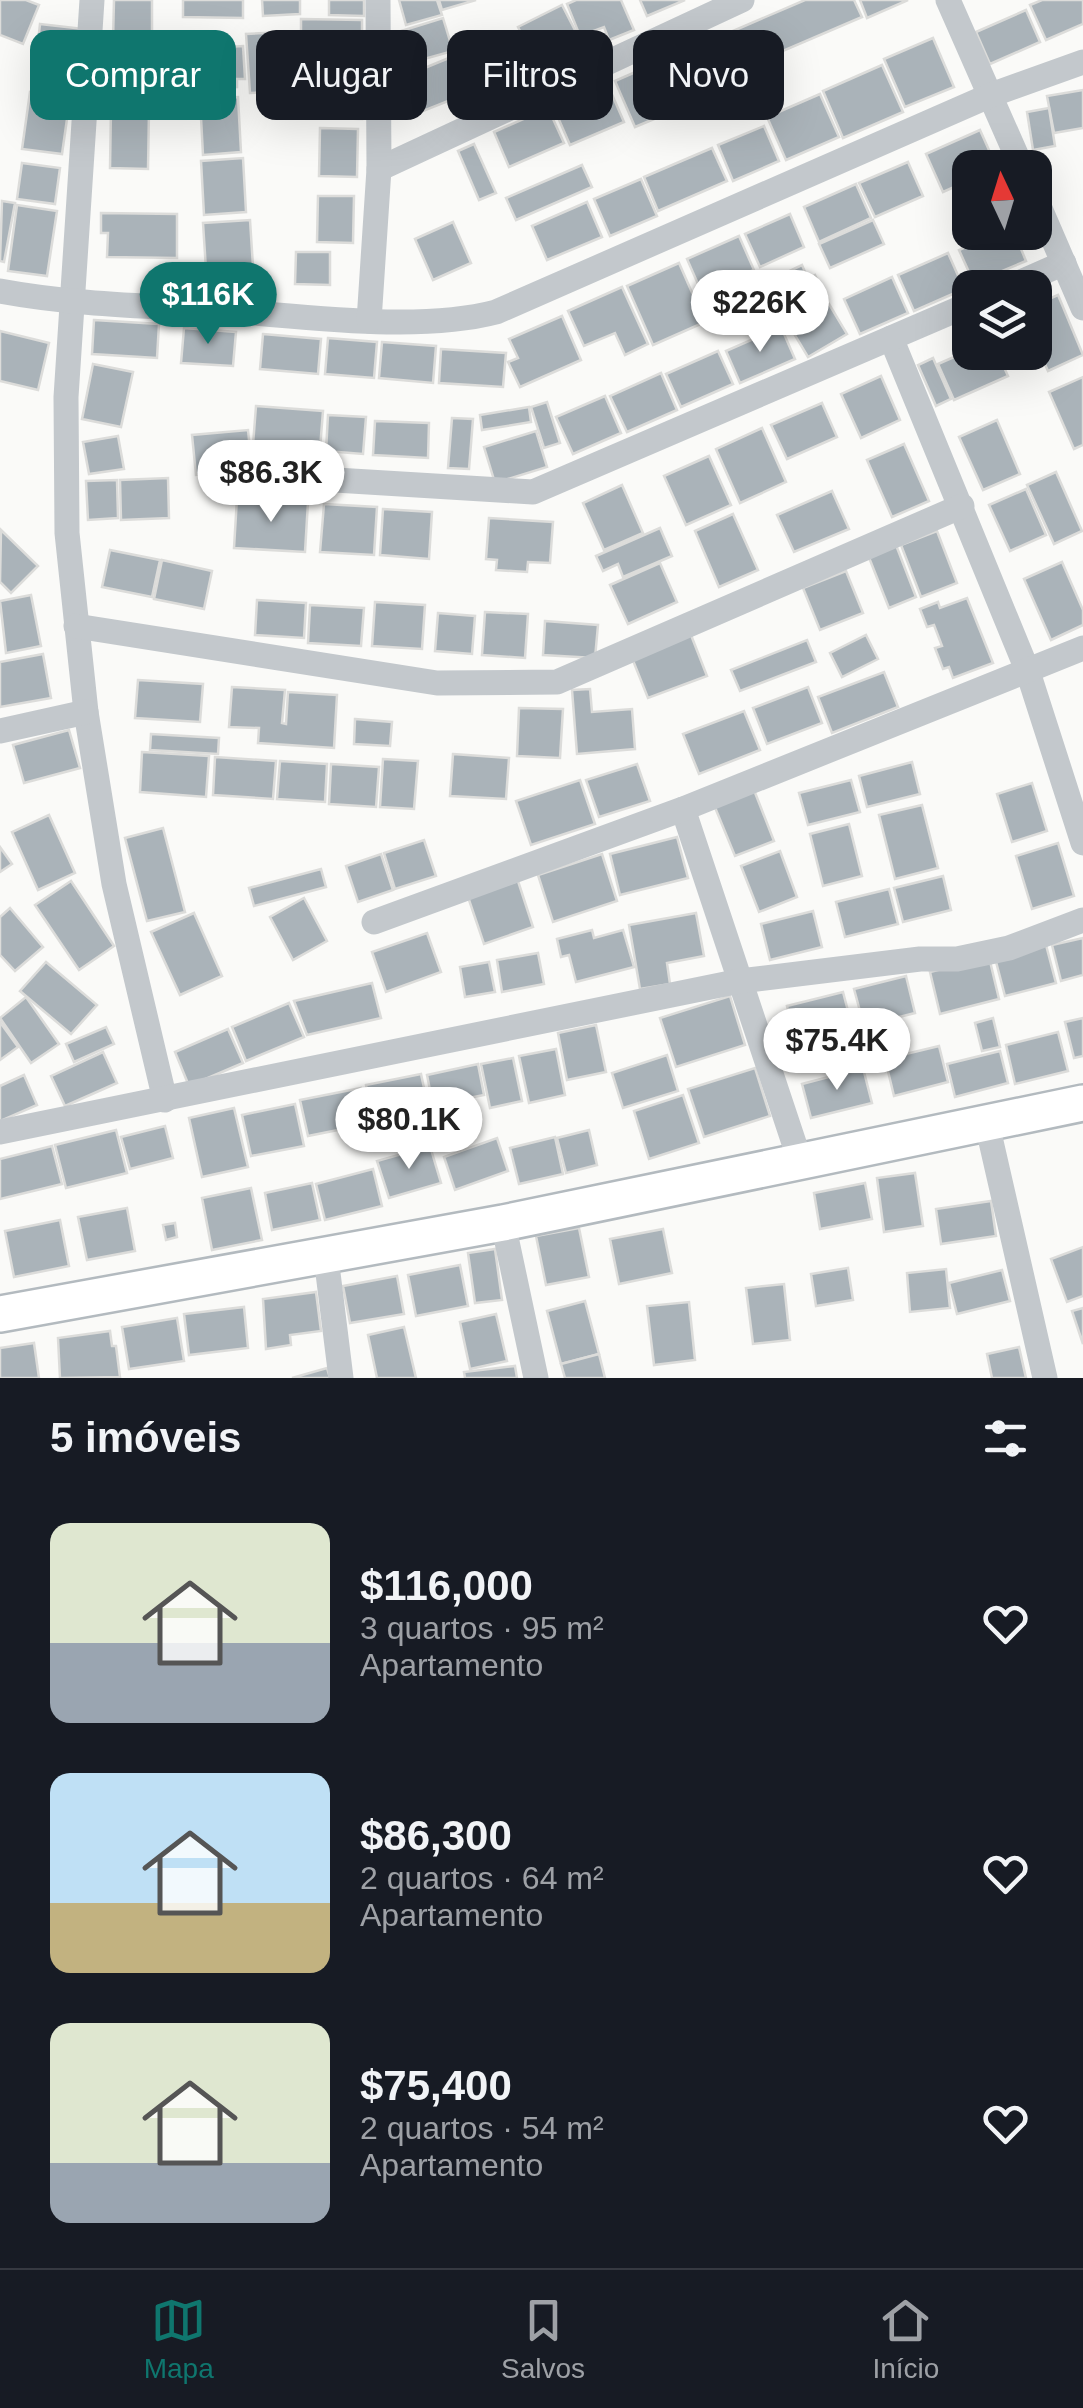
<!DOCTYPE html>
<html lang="pt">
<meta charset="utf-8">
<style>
body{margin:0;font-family:Arial,sans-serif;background:#242831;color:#f1f3f6;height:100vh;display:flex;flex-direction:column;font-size:38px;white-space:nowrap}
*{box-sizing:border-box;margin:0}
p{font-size:32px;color:#9ea1a6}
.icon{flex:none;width:55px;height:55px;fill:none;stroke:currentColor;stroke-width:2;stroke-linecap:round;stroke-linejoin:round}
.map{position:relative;height:1378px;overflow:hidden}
.side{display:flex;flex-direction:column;background:#171b24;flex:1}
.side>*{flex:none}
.banner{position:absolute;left:30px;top:30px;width:1025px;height:90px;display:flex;gap:20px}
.needle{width:65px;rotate:356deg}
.controls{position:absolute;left:952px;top:150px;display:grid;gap:20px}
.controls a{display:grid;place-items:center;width:100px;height:100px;border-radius:20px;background:#171b24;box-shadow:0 10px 40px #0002;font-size:50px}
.price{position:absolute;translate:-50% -85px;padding:0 22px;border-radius:35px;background:#fff;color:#222;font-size:32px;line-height:65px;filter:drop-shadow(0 2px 5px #0008)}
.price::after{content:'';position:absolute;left:50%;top:60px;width:30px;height:22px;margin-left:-15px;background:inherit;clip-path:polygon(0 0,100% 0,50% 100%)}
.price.selected{background:#0f766e;color:#fff}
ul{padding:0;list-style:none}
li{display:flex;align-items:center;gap:30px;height:250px;padding:0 50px}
li span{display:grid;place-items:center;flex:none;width:280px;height:200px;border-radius:20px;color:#555}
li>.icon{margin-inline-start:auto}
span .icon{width:120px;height:120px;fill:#fffc;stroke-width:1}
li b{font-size:42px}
h2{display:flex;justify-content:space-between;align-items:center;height:120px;padding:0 50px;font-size:42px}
.tag{padding:0 35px;border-radius:20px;background:#171b24;box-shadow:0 10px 40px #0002;font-size:35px;line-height:90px}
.tag.selected{background:#0f766e;color:#fff}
.tab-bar{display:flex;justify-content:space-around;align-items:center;height:140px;border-top:2px solid #363941;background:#171b24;font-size:28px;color:#9ea1a6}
.tab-bar a{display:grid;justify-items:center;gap:5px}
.tab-bar .selected{color:#0f766e}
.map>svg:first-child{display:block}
</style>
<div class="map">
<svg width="1083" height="1378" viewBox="0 0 1083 1378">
<rect width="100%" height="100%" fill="#fafaf8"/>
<!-- building -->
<g fill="#aab3b9" stroke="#dcdcda" stroke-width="2.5">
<polygon points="0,0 26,0 39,5 23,44 0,35"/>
<polygon points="114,0 152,0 152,42 113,41"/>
<polygon points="183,0 243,0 243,18 183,17"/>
<polygon points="262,0 300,0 300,14 263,16"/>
<polygon points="329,0 364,0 364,16 329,15"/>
<polygon points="399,0 437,0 442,15 406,25"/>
<polygon points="439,0 476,0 442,10"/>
<polygon points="576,0 621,0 634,30 609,40 604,27 580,36 567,4"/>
<polygon points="640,0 685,0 647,16"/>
<polygon points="805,0 854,0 862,17 748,66 733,31"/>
<polygon points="860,0 908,0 867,18"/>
<polygon points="1042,0 1083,0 1083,24 1046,40 1030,5"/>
<polygon points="562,5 579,38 535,60 518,27"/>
<polygon points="1026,10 1040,42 990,64 976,32"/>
<polygon points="443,18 453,51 399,66 398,32"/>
<polygon points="301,19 362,20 362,56 301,55"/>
<polygon points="40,24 84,29 79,75 35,70"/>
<polygon points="282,32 286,91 250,93 246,34"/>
<polygon points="510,32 523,65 482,81 469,48"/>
<polygon points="714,38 730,74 686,93 670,57"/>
<polygon points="933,38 954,87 905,107 884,59"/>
<polygon points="243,46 245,79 237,79 237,87 206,89 205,81 195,82 194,49"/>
<polygon points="113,47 149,48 148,104 111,104"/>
<polygon points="461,53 476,90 413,115 398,79"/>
<polygon points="665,59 685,106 635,127 615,81"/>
<polygon points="322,61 363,61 362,119 321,118"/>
<polygon points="882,65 903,112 843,138 823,91"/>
<polygon points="748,69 760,96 722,113 710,86"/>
<polygon points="607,83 624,122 570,145 553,106"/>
<polygon points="1083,90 1083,128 1054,133 1047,96"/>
<polygon points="30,92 70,98 62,154 22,149"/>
<polygon points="820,94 839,137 786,160 767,117"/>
<polygon points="238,97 241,152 203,155 200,99"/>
<polygon points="548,108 564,143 509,167 494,132"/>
<polygon points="1049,108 1055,146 1033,150 1027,112"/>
<polygon points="111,109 149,110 148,169 110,168"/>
<polygon points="764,126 779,161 733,181 718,145"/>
<polygon points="320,128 358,129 357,177 319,176"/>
<polygon points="980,130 997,168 970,168 970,180 943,192 926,154"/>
<polygon points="474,144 496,193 479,200 458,151"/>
<polygon points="712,148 727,181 658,211 644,177"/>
<polygon points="243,158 246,212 204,215 201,161"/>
<polygon points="908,162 923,196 875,217 859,183"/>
<polygon points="22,163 60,168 55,204 17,199"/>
<polygon points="582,165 592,187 516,220 506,198"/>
<polygon points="641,179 657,216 610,236 594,199"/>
<polygon points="856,184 871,218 819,242 804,207"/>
<polygon points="318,196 354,196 353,243 317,242"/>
<polygon points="2,201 15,203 4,262 0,261"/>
<polygon points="587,202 602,237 547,260 532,226"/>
<polygon points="17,205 57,211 47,276 8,271"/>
<polygon points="101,213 177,214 177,258 107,257 108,233 101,233"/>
<polygon points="790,214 804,247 760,267 745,234"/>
<polygon points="250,220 254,282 207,285 203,223"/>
<polygon points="873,220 884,244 830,268 819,244"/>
<polygon points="453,222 471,263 433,280 415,239"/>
<polygon points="999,232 1014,232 1026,261 974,283 959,250"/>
<polygon points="739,236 754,270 702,293 687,259"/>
<polygon points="296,252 330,252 330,285 295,284"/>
<polygon points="948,253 964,289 914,311 898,275"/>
<polygon points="679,263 705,322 653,345 627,286"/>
<polygon points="802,265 808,279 815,275 826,299 780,319 769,296 785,289 779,276"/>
<polygon points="892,277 908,313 860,334 844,299"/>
<polygon points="622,287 648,344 625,355 615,333 584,346 568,311"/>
<polygon points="726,287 736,310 714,319 704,296"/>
<polygon points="1058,295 1083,355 1048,371 1035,342 1035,305"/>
<polygon points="829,304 847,334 808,357 790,327"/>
<polygon points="562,316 581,360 520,387 508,362 518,358 509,339"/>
<polygon points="94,320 159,324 157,358 92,354"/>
<polygon points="781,327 795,359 740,383 726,351"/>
<polygon points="184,328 236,332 233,366 181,363"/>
<polygon points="0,331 49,343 38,390 0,381"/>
<polygon points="263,334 321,339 318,374 260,369"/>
<polygon points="328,338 377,342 374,378 325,374"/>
<polygon points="382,342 436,346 433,383 379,378"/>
<polygon points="441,349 506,353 503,387 439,383"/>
<polygon points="970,350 970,352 997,352 1008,376 954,400 938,364"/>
<polygon points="718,351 733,384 681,407 666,374"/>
<polygon points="933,358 951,399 936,406 918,365"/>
<polygon points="93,364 133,372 121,427 82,419"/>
<polygon points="661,373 677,410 627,432 610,396"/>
<polygon points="881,376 900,420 861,438 841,394"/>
<polygon points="1083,377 1083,445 1074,449 1049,392"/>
<polygon points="605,396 621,433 573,454 556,417"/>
<polygon points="547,402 560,443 544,448 531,407"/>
<polygon points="822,403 837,437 787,459 771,425"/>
<polygon points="256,406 323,411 320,449 253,445"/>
<polygon points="529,407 531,422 482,430 480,415"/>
<polygon points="328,415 366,417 363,454 326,451"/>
<polygon points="452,418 473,419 469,469 448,468"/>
<polygon points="997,420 1020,474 983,490 959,437"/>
<polygon points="375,421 429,423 428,458 373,455"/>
<polygon points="762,428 786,482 740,503 716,449"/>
<polygon points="248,430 252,470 196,475 192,435"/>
<polygon points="536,431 547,467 495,483 484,447"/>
<polygon points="118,436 124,469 89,474 83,442"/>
<polygon points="904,444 929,501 892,517 867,460"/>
<polygon points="709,456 731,505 686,525 664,476"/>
<polygon points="1056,472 1082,531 1054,544 1027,485"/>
<polygon points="168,478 169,518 121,520 120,480"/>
<polygon points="117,480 118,518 88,520 86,481"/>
<polygon points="622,485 643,533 604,550 583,503"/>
<polygon points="1026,489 1046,535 1010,551 989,505"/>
<polygon points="832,491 849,529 794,552 777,515"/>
<polygon points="237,498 308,502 305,552 234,548"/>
<polygon points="324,504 377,507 374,555 320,552"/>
<polygon points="383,509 432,512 429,559 380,555"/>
<polygon points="733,514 758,570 719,587 695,531"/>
<polygon points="489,518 553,522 550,563 528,562 527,572 496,570 497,560 486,559"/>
<polygon points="660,528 672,556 623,577 618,564 603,571 596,556"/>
<polygon points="1,530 38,566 11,593 0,582"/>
<polygon points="937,531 957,583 921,597 901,545"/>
<polygon points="896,545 916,597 889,608 868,555"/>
<polygon points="110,550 160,560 152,597 102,587"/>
<polygon points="162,560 212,571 204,609 154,599"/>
<polygon points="1062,562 1083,610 1083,625 1051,640 1024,579"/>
<polygon points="660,563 677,602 628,624 610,585"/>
<polygon points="846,571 863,613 820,630 803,588"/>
<polygon points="31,595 41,646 6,653 0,601"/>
<polygon points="967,598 993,663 953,678 949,667 943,669 935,648 942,646 934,625 927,627 920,609 938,602 940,608"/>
<polygon points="257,600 306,603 304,638 255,635"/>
<polygon points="375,602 425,605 422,649 372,646"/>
<polygon points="310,605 364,608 361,646 308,643"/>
<polygon points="485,612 528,614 525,658 482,655"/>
<polygon points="438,613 475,616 472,654 435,651"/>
<polygon points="545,621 598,625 595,658 543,655"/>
<polygon points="691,635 707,676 648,698 632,658"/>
<polygon points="866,635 878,659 842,677 830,653"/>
<polygon points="807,640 816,662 740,691 731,670"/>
<polygon points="43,654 51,698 0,707 0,662"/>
<polygon points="884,672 898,707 832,733 818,697"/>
<polygon points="138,680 203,684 200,722 135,718"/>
<polygon points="232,687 285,690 282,723 286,724 288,692 337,695 334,748 258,743 259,728 229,727"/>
<polygon points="808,687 822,723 767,744 753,708"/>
<polygon points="590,689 592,712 632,709 635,749 577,754 572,690"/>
<polygon points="519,708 563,709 560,758 517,756"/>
<polygon points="744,711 760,750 699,774 683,734"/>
<polygon points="355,719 392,722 390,746 354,744"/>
<polygon points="69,730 80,768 24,783 13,745"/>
<polygon points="151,734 219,738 218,754 150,750"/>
<polygon points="142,752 209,756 206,797 140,792"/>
<polygon points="453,754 509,758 506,799 450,796"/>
<polygon points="215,757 276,761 273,799 213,795"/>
<polygon points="383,759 418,761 414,809 380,807"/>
<polygon points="280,761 327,764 325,802 277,799"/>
<polygon points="912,762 920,794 867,807 859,776"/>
<polygon points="331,764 379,767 376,807 329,804"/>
<polygon points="637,764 650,801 599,817 586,780"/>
<polygon points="580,780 595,824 531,845 516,801"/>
<polygon points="851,780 860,812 808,825 799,793"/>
<polygon points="1032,783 1047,831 1012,842 997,794"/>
<polygon points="754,790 774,841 735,856 714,805"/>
<polygon points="922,805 938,868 895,879 879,815"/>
<polygon points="49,815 75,873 38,890 12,832"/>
<polygon points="849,824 862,876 823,886 810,834"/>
<polygon points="163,828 185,912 147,921 125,838"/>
<polygon points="677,837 688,878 620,895 610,854"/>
<polygon points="424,840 436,876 395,889 384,853"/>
<polygon points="1058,843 1074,896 1032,909 1016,856"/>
<polygon points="0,847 12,864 0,872"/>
<polygon points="780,851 797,897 759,912 741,866"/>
<polygon points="381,854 393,890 358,902 346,866"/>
<polygon points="602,854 617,901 553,922 538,875"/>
<polygon points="321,869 326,887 254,906 249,888"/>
<polygon points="943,876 951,910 903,922 894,888"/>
<polygon points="71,881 114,946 79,970 35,905"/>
<polygon points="518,881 533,927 484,944 468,897"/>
<polygon points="889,889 898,924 845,937 836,902"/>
<polygon points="304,898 327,941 293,960 270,917"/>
<polygon points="10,908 43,947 15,971 0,955 0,917"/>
<polygon points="813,911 822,947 770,960 761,924"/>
<polygon points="194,913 222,976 180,995 151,932"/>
<polygon points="696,913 704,956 667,963 670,984 640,989 629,925"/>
<polygon points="592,930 594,938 623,930 634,967 576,982 569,955 561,957 557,939"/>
<polygon points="427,933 441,972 386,992 372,952"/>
<polygon points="1083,938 1083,975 1061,981 1052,945"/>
<polygon points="1046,945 1056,983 1005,996 995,958"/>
<polygon points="538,953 544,984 502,992 497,960"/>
<polygon points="989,957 999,999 940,1014 930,972"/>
<polygon points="46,962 97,1005 71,1034 20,991"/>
<polygon points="489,962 495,992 465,997 460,967"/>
<polygon points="906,976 915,1013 864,1026 854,989"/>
<polygon points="372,983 381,1018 307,1035 294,1001"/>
<polygon points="843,992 853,1030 796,1045 787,1006"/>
<polygon points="730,996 745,1045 676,1067 660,1018"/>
<polygon points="26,997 59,1044 31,1063 0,1018"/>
<polygon points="289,1003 304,1037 246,1061 232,1027"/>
<polygon points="993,1018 1000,1047 982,1051 975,1023"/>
<polygon points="1083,1018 1083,1056 1074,1058 1065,1022"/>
<polygon points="0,1022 18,1047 0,1060"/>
<polygon points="596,1025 606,1072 567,1080 558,1033"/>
<polygon points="106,1027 114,1044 74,1062 66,1044"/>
<polygon points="228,1029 243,1063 189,1086 175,1052"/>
<polygon points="1058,1032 1068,1071 1015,1084 1006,1045"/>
<polygon points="939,1046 948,1082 894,1096 885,1059"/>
<polygon points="556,1049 565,1095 529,1103 519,1056"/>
<polygon points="1000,1051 1008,1083 955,1097 947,1064"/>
<polygon points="103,1052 117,1083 65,1106 51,1076"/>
<polygon points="667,1055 678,1091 623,1108 612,1073"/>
<polygon points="513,1058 522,1101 490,1108 481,1064"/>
<polygon points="478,1064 484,1095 433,1105 427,1075"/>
<polygon points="755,1068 770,1116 704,1137 688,1089"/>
<polygon points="863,1068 872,1103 811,1118 802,1084"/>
<polygon points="421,1074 430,1116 375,1128 366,1085"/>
<polygon points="24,1075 37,1105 0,1121 0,1086"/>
<polygon points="361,1088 368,1124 308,1136 300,1100"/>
<polygon points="683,1095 699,1143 649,1159 634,1111"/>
<polygon points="295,1104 304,1146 251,1156 242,1115"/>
<polygon points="234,1108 248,1167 202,1177 189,1118"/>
<polygon points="165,1126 173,1158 130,1169 121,1137"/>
<polygon points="116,1130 127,1173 66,1188 55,1145"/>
<polygon points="589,1130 597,1165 566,1173 557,1138"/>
<polygon points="555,1137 563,1174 519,1184 510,1148"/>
<polygon points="497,1138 508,1171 455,1190 444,1157"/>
<polygon points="52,1146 62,1184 0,1199 0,1159"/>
<polygon points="430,1146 441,1183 389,1198 377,1161"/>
<polygon points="373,1169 382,1206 325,1220 316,1184"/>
<polygon points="915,1173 923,1226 884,1232 877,1178"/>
<polygon points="312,1183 320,1220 272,1230 265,1193"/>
<polygon points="865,1183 872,1219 820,1229 814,1193"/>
<polygon points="251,1188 262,1240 212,1250 202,1198"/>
<polygon points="991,1201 996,1236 941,1244 936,1209"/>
<polygon points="127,1208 135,1251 87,1260 78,1217"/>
<polygon points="60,1220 69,1266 14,1277 5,1231"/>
<polygon points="175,1223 177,1237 166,1240 163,1225"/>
<polygon points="579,1228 589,1277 546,1285 536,1236"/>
<polygon points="663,1229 672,1273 619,1284 610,1239"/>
<polygon points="1083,1247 1083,1296 1067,1302 1051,1259"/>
<polygon points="495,1249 502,1300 475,1303 468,1253"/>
<polygon points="460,1265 468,1306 416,1316 408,1275"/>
<polygon points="848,1268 853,1300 816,1306 811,1274"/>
<polygon points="946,1269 950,1308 910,1312 907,1273"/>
<polygon points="1002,1270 1010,1301 957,1314 949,1283"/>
<polygon points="397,1276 404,1314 350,1323 343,1286"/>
<polygon points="784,1284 790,1340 753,1344 746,1288"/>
<polygon points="316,1292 321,1331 290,1335 291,1345 266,1349 263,1299"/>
<polygon points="585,1301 599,1354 561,1364 547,1311"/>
<polygon points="689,1302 695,1360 654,1365 647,1306"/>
<polygon points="244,1307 248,1348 189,1355 184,1314"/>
<polygon points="1083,1308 1083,1344 1072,1311"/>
<polygon points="496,1314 507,1361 470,1369 460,1322"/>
<polygon points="177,1318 184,1361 129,1369 122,1327"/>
<polygon points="404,1327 416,1378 377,1378 368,1335"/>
<polygon points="110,1331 112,1346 116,1346 120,1377 60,1378 58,1338"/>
<polygon points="34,1343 39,1378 0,1378 0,1348"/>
<polygon points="1019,1347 1026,1378 992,1378 987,1354"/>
<polygon points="599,1354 605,1378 565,1378 561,1364"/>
<polygon points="515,1366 517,1378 465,1378 464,1372"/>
<polygon points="327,1368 330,1378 292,1378"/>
</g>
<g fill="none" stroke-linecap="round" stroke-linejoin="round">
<!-- secondary casing -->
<g stroke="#b3babf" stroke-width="40">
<polyline id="secondary" points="0,1314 503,1223 1083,1103"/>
</g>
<!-- street -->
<g stroke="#c3c8cc" stroke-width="25">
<polyline points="92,0 66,397 67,533 86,712 114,884 165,1100"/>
<polyline points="948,0 1022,168"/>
<polyline points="379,169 742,0"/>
<polyline points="1035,197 1083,308"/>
<polyline points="1007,288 1064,263"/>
<path d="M0,291C75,305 153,306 229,311C309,317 420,332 496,312L991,95L1083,62"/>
<polyline points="369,321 379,169 378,0"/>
<polyline points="891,338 1028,672 1083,843"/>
<polyline points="286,477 533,492 970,304"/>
<polyline points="76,626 437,683 557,682 962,506"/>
<polyline points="0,731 86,712"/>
<polyline points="683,809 801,1164"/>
<polyline points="374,922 683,809 1083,648"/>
<polyline points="987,1124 1045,1378"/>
<polyline points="0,1132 740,981 920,959 957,959 1009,948 1083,920"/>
<polyline points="503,1223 536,1378"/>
<polyline points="326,1257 341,1378"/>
</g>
<!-- secondary -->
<use href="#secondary" stroke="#fff" stroke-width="35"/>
</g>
</svg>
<div class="controls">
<a><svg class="needle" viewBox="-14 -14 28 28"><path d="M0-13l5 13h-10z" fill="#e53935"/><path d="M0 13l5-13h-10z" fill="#9ea1a6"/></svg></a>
<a><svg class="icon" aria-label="layers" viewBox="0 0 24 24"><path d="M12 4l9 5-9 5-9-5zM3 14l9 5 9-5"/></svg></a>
</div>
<b class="price selected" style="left:208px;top:347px">$116K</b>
<b class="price" style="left:760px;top:355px">$226K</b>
<b class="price" style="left:271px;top:525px">$86.3K</b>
<b class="price" style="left:837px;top:1093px">$75.4K</b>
<b class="price" style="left:409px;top:1172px">$80.1K</b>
<div class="banner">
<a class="tag selected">Comprar</a>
<a class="tag">Alugar</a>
<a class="tag">Filtros</a>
<a class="tag">Novo</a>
</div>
</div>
<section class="side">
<h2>5 imóveis<svg class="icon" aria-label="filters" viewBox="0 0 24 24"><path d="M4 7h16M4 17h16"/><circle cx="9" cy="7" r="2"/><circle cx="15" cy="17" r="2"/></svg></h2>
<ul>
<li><span style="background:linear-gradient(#dfe7d0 60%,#9aa5b1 0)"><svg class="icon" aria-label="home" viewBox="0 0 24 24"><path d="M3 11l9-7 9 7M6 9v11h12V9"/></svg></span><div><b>$116,000</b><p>3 quartos · 95 m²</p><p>Apartamento</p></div><svg class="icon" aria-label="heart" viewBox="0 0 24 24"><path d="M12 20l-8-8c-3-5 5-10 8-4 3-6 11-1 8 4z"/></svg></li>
<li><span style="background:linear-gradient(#bfe0f5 65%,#c2b280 0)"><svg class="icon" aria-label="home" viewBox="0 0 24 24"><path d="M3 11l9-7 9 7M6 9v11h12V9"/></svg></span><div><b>$86,300</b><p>2 quartos · 64 m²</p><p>Apartamento</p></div><svg class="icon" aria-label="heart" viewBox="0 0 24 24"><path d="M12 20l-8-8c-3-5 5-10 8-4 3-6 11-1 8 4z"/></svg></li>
<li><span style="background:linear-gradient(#dfe7d0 70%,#9aa5b1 0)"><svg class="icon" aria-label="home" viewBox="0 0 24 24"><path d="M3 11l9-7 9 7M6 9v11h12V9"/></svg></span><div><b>$75,400</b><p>2 quartos · 54 m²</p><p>Apartamento</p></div><svg class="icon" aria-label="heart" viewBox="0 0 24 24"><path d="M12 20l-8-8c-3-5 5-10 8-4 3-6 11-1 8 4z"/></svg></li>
</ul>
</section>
<nav class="tab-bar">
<a class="selected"><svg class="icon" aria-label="map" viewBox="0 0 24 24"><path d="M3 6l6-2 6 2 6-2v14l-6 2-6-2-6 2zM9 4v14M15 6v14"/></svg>Mapa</a>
<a><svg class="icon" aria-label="saved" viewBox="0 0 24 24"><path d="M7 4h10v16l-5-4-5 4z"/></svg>Salvos</a>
<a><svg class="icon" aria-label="home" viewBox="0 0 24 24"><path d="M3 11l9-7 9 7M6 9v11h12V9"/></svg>Início</a>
</nav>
